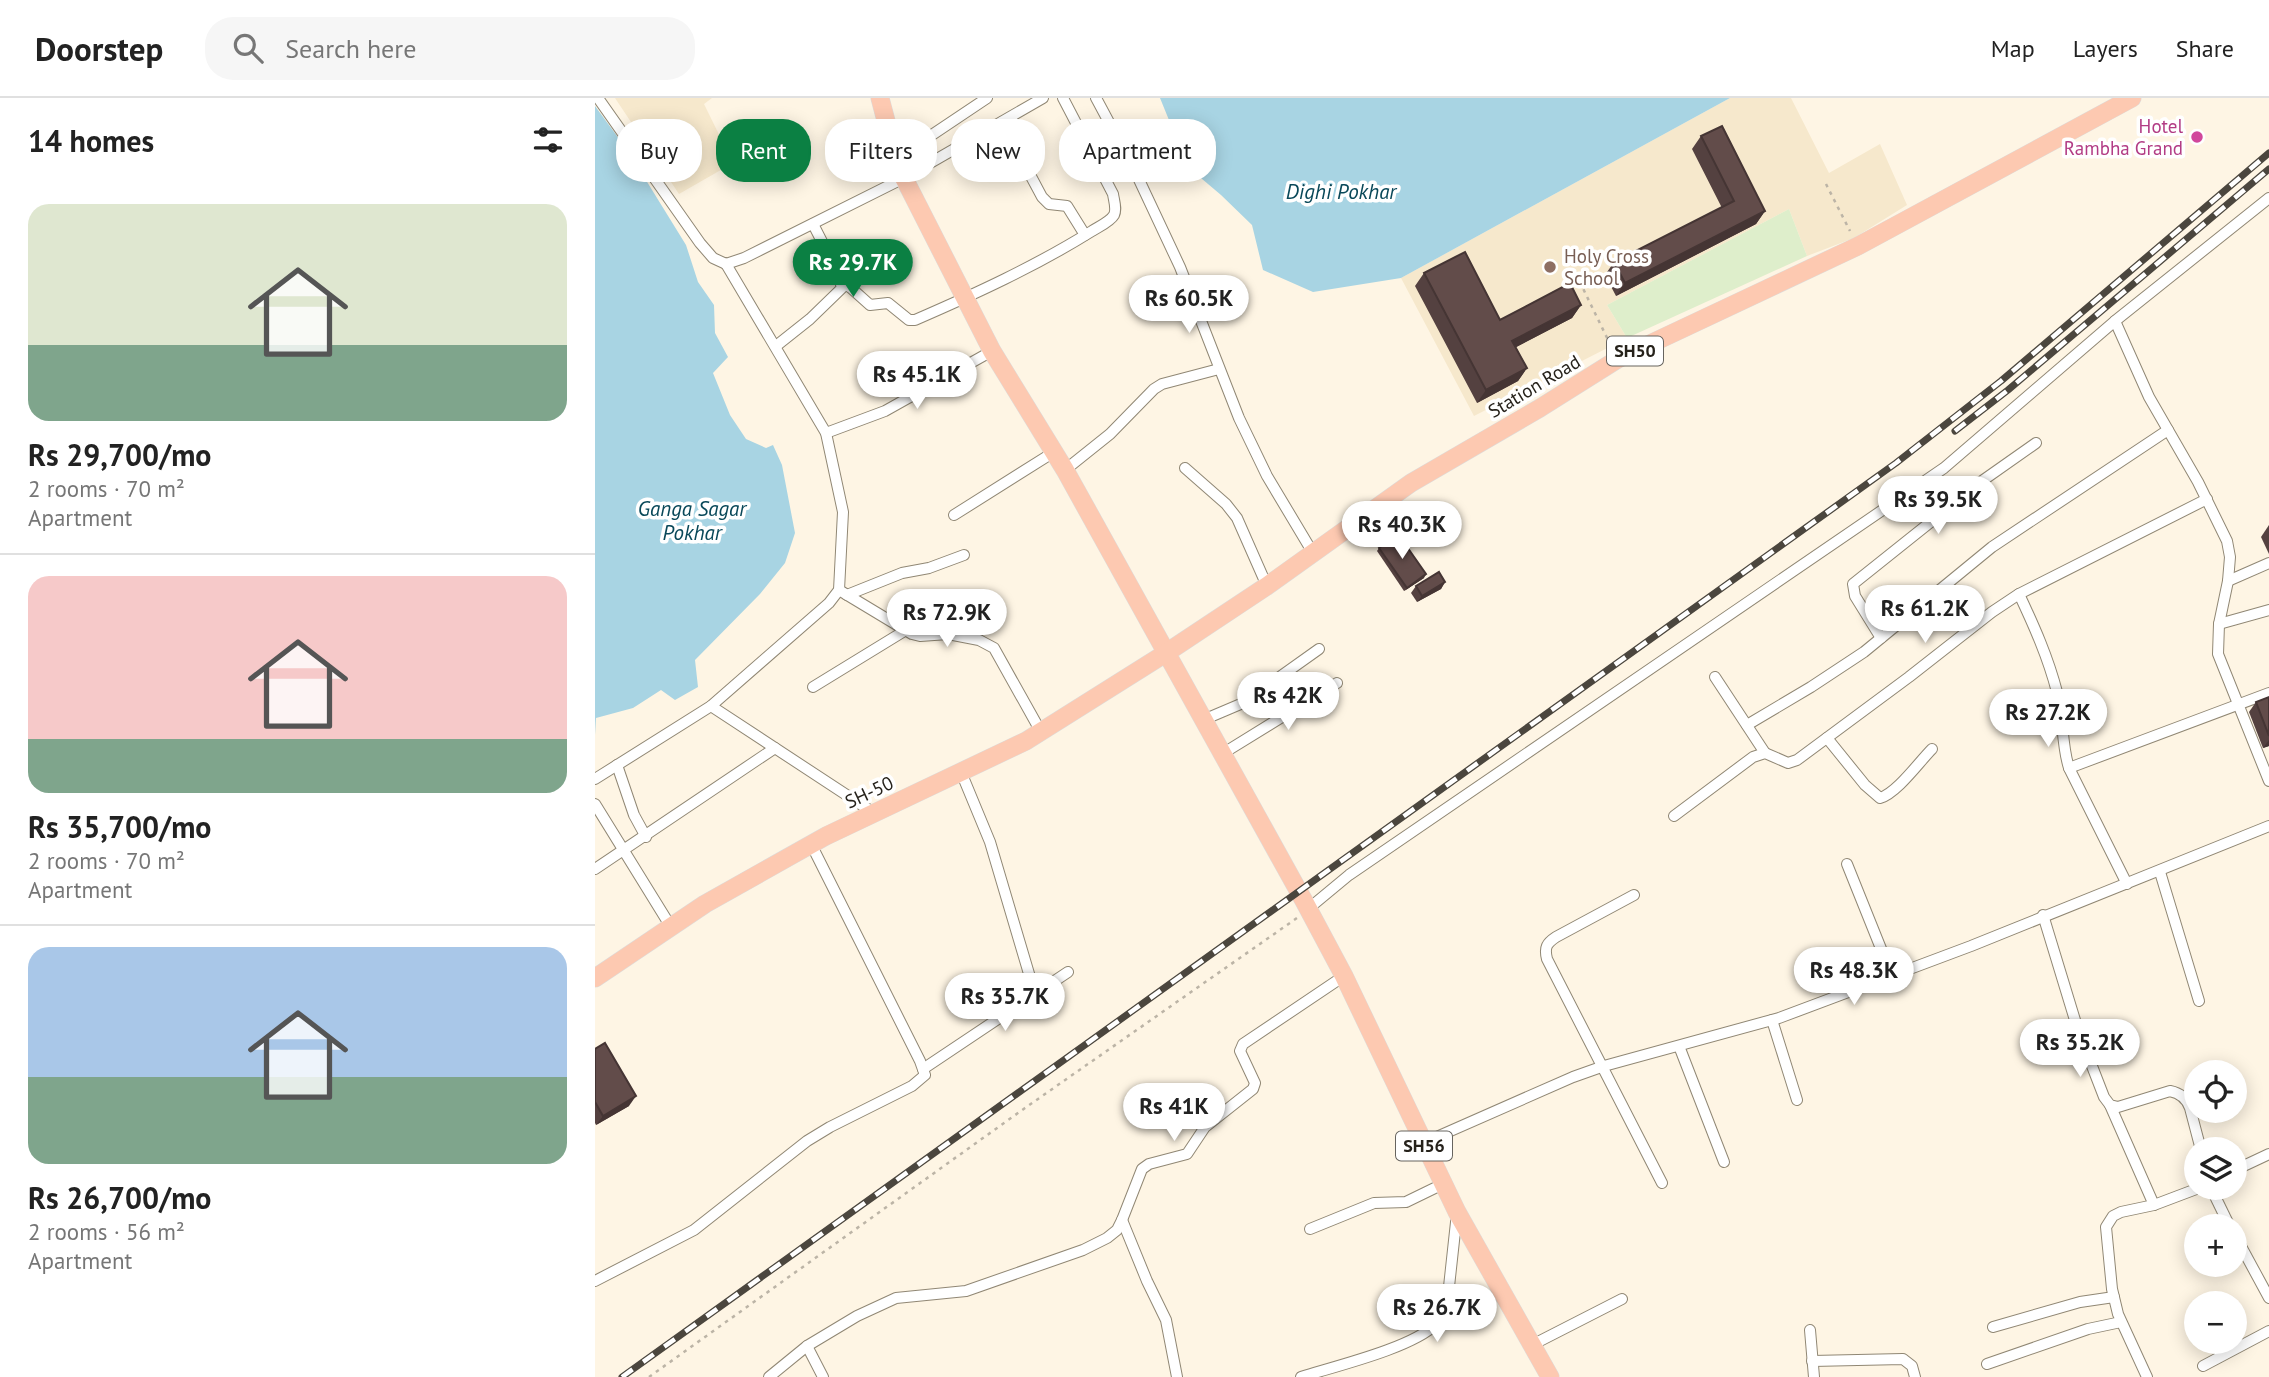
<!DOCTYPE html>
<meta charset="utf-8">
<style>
body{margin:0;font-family:"PT Sans",sans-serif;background:#f6f6f6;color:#222;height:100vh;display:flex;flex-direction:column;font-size:26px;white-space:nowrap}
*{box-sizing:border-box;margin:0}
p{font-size:23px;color:#767676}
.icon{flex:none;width:38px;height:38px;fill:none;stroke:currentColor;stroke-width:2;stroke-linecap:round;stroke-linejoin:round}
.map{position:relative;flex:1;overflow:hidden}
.panel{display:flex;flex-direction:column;background:#fff;width:595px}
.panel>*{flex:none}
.hud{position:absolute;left:21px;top:21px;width:665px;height:63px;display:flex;gap:14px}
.controls{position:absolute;left:1589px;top:962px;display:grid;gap:14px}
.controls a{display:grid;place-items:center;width:63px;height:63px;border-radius:50%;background:#fff;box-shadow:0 4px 18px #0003;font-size:35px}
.price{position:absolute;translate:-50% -60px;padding:0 16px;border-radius:24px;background:#fff;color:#222;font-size:23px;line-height:46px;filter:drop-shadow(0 2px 4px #0008)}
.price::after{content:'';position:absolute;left:50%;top:42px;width:21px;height:16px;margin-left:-10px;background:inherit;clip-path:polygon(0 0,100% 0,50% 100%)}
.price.on{background:#0b8043;color:#fff}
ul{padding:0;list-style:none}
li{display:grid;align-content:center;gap:14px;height:371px;padding:0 28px}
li+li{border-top:2px solid #e0e0e0}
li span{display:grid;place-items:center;height:217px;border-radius:21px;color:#555}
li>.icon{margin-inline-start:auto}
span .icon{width:126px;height:126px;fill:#fffc;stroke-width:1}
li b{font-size:30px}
h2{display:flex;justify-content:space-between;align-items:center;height:84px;padding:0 28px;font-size:30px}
.pill{padding:0 24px;border-radius:28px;background:#fff;box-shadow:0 4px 18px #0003;font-size:24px;line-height:63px}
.pill.on{background:#0b8043;color:#fff}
header{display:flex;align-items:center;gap:42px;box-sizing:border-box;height:98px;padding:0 35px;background:#fff;border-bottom:2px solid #e0e0e0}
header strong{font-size:33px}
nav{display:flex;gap:38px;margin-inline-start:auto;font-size:24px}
.search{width:490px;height:63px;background:#f6f6f6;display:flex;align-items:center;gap:18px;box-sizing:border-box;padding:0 24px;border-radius:28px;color:#767676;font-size:26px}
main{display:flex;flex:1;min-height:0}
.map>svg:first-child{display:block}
</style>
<header>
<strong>Doorstep</strong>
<div class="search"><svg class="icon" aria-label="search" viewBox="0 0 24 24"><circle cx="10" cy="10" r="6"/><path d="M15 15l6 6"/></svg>Search here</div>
<nav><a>Map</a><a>Layers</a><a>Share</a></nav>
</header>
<main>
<section class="panel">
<h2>14 homes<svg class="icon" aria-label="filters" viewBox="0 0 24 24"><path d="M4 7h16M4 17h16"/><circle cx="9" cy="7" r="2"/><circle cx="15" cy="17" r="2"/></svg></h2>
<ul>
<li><span style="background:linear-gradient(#dfe7d0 65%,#7fa58c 0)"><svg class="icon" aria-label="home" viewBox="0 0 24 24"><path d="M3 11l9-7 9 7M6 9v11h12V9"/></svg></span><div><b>Rs 29,700/mo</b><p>2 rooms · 70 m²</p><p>Apartment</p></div></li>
<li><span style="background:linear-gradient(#f6c9c9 75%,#7fa58c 0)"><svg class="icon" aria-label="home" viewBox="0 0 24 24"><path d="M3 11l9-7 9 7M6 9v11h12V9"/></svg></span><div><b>Rs 35,700/mo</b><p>2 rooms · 70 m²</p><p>Apartment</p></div></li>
<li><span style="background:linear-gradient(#a9c7e8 60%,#7fa58c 0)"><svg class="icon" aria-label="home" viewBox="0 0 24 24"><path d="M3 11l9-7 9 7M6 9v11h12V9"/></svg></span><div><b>Rs 26,700/mo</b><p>2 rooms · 56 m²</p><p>Apartment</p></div></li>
</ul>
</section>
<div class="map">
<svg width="1674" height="1279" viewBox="0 0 1674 1279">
<rect width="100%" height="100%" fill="#fef5e4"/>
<!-- built -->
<g fill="#f6e8cc">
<polygon points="20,0 117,0 109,6 138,65 84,96"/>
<polygon points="1135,0 1196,0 1234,75 1285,46 1312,107 1259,140 1212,158 1194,111 1012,207 1032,240 879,318 806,180"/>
</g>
<!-- green -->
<polygon fill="#deeecb" points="1194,111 1212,158 1032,240 1012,207"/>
<!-- water -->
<g fill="#a8d4e3">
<polygon points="565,0 1135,0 806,180 718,194 668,172 657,127 626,97 587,64 576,27"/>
<polygon points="0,8 33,53 91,147 103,184 119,207 120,235 133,259 118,275 135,317 151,341 171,350 178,347 187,367 200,435 190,465 165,496 100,562 103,589 80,602 66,592 38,610 1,620 0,637"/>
</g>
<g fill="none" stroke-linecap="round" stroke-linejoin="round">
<!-- minor casing -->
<g stroke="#908774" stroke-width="12">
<g id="minor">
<polyline points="3,0 105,145 118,160 131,166 149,160 309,80 448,0"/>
<polyline points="501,0 539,71 585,169 644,320 672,378 718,455"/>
<polyline points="407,24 447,99 454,106 472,108 490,137"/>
<polyline points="301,61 392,0"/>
<path d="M247,184L256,190L275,207L293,205L314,222H320C380,196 441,168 497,133C503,129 515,124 519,117C522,111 519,103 518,96L468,0"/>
<polyline points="1520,223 1554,299 1603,384 1632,443 1635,459 1633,483 1624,526 1623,556 1674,683"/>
<polyline points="181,248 215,221 247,190 243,175 218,126"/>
<polyline points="231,335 290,313 397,253"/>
<polyline points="590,370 631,406 642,420 672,488"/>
<polyline points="470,372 515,336 559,291 567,286 624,271"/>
<polyline points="359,417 459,354"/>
<polyline points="1633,483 1674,465"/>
<polyline points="244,492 317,536 325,538 353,536 384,542 399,550 446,634"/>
<path d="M1424,496C1439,528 1453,559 1462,594C1469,619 1466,645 1474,670L1532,786"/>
<polyline points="252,497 307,475 334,470 369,457"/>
<polyline points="1624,526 1674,512"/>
<polyline points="1286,540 1260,498 1258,486 1387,383 1441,345"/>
<polyline points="1120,579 1170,655"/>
<polyline points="218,589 311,532"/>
<polyline points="116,608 279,715"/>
<polyline points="608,622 648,605 724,551"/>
<polyline points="1152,627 1216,589 1269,554 1397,449 1573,332"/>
<path d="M1232,640L1270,687L1285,700C1302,695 1324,664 1337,651"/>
<polyline points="627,656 742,585"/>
<polyline points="22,667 39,717 51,739"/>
<polyline points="1474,670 1674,595"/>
<polyline points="366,674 395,744 440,896"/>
<polyline points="0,681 116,608 234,505 244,492 248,414 231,335 131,166"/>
<polyline points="0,706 76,829"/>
<polyline points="1079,718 1158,659 1170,655 1193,665 1202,662 1314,579 1397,514 1424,496 1612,401"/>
<polyline points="1252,766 1297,878"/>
<polyline points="0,771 180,650"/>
<polyline points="1565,774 1604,903"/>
<path d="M1039,797L961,839C952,845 949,849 952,861L1067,1085"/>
<polyline points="713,811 754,777 1349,370 1520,223 1674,100"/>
<path d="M1448,817L1483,932L1509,999L1515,1007L1523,1009L1575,993C1585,995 1592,1001 1595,1010L1606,1052"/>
<polyline points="1177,922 1202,1002"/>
<polyline points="1084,948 1129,1064"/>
<polyline points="328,971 473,874"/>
<polyline points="1515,1007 1559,1107"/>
<polyline points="828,1045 978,979 1009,968 1184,920 1376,848 1674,728"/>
<polyline points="1640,1072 1674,1056"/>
<polyline points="1616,1090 1635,1129"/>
<polyline points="527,1122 552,1183 571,1222 582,1279"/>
<polyline points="715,1131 779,1105 811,1104 848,1086"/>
<polyline points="1640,1137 1674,1200"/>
<polyline points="0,1183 99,1132 212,1043 235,1029 317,988 330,977 325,963 216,746"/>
<polyline points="1398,1229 1485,1204 1519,1199"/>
<polyline points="1215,1232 1219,1279"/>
<polyline points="937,1247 1027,1201"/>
<polyline points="212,1248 228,1279"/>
<polyline points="1217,1263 1308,1261 1317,1268 1320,1279"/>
<polyline points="1392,1266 1493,1231 1526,1224"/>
<polyline points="1608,1268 1674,1233"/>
<polyline points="174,1279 212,1248 262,1218 301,1200 371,1193 488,1152 512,1140 522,1132 527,1122 547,1071 554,1066 592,1056 610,1029 658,991 660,985 645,953 648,946 749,878"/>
<path d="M706,1279C741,1268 817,1250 841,1226C847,1221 849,1214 852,1207L862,1115"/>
<polyline points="1552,1279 1523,1216 1517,1191 1511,1129 1518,1118 1526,1114 1559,1107 1604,1090"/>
</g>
</g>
<!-- primary casing -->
<g stroke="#dcdcdb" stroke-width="19">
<g id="primary">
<polyline points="285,0 301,61 309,80 397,253 470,372 709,803 749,878 862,1114 955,1279"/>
<polyline points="0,880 110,806 231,738 431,643 571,555 672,488 816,385 945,310 1023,261 1263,148 1537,0"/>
</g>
</g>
<!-- path -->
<g stroke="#bcb4a6" stroke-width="2.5" stroke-dasharray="3.5 5" stroke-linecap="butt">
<polyline points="1231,86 1255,133"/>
<polyline points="981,176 1015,246"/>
<polyline points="54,1279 430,1010 702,820"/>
</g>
<!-- minor -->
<use href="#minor" stroke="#fff" stroke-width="10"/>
<!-- primary -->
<use href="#primary" stroke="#fdc9b1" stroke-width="18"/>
<!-- rail casing -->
<g stroke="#4b463e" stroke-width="7">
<g id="rail">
<polyline points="1360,333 1413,292 1674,71"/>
<polyline points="27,1279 1301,365 1406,283 1674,55"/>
</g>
</g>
<!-- rail -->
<use href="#rail" stroke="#fff" stroke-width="4.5" stroke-dasharray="13" stroke-linecap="butt"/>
</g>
<!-- wall -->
<g fill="#544140">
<polygon points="1106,38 1170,113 1161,126 1021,198 1010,177 1019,164 1127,110 1097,51"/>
<polygon points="829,175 905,222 986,207 977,220 921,249 932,270 923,283 882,305 820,188"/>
<polygon points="1674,427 1674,456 1666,439"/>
<polygon points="784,450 829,480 809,493 782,453"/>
<polygon points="850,484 846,491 822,504 816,495 821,488"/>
<polygon points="1674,599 1674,648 1668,650 1654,614 1661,604"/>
<polygon points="0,951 34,1008 1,1027 0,1025"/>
</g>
<!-- shaded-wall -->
<g fill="#453534">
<polygon points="1170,113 1161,126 1021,198 1030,185"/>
<polygon points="986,207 977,220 908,256 917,243"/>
<polygon points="932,270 923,283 882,305 891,292"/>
<polygon points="831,476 829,480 809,493 812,490"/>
<polygon points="850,484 846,491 822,504 827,498"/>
<polygon points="1674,642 1674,648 1668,650"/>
<polygon points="41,998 34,1008 1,1027 8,1018"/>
</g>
<!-- building -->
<g fill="#624c4a" stroke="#453534" stroke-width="2">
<polygon points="1127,28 1170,113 1030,185 1019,164 1139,103 1106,38"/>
<polygon points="870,154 905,222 975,185 986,207 917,243 932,270 891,292 829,175"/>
<polygon points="803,436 831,476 812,490 784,450"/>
<polygon points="844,474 850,484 827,498 821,488"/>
<polygon points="1674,599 1674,638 1661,604"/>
<polygon points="10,945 41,998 8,1018 0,1004 0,951"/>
</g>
<!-- markers -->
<circle fill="#d1479c" stroke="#fff" stroke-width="2.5" cx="1602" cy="39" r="7"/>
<circle fill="#8d6e63" stroke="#fff" stroke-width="2.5" cx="955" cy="169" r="7"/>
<g text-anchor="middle" stroke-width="7" stroke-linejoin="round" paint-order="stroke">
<!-- shield labels -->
<g fill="#fff" stroke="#67645f" stroke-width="2">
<rect x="1012" y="238.5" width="56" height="29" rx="5"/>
<rect x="801" y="1033.5" width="56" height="29" rx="5"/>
</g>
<g font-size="18" font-weight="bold" fill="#26221b">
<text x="1040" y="259">SH50</text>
<text x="829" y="1054">SH56</text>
</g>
<!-- hotel labels -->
<g font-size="19" fill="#b23c85" stroke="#fff" text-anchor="end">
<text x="1588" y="35">Hotel<tspan x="1588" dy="22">Rambha Grand</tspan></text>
</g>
<!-- education labels -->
<g font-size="19" fill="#785e54" stroke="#fff" text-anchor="start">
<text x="969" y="165">Holy Cross<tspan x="969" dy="22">School</tspan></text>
</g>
<!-- street labels -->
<g font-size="19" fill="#26221b" stroke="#fff">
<text transform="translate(939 288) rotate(-31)" y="7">Station Road</text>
<text transform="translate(274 694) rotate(-25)" y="7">SH-50</text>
</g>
<!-- water labels -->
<g font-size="21" font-style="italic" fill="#094859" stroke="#fff">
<text x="746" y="101">Dighi Pokhar</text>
<text x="97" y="418">Ganga Sagar<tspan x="97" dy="24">Pokhar</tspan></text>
</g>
</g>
</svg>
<div class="controls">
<a><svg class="icon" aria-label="locate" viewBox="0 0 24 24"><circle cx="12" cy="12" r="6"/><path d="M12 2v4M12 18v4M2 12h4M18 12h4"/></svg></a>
<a><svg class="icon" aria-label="layers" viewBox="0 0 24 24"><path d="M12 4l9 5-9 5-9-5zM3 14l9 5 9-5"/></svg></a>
<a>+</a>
<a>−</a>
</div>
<b class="price on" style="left:258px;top:201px">Rs 29.7K</b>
<b class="price" style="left:594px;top:237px">Rs 60.5K</b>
<b class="price" style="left:322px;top:313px">Rs 45.1K</b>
<b class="price" style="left:1343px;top:438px">Rs 39.5K</b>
<b class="price" style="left:807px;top:463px">Rs 40.3K</b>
<b class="price" style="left:1330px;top:547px">Rs 61.2K</b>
<b class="price" style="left:352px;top:551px">Rs 72.9K</b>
<b class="price" style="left:693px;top:634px">Rs 42K</b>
<b class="price" style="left:1453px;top:651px">Rs 27.2K</b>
<b class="price" style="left:1259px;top:909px">Rs 48.3K</b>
<b class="price" style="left:410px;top:935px">Rs 35.7K</b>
<b class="price" style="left:1485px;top:981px">Rs 35.2K</b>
<b class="price" style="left:579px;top:1045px">Rs 41K</b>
<b class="price" style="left:842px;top:1246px">Rs 26.7K</b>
<div class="hud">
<a class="pill">Buy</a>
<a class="pill on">Rent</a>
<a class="pill">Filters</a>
<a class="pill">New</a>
<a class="pill">Apartment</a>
</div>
</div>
</main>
